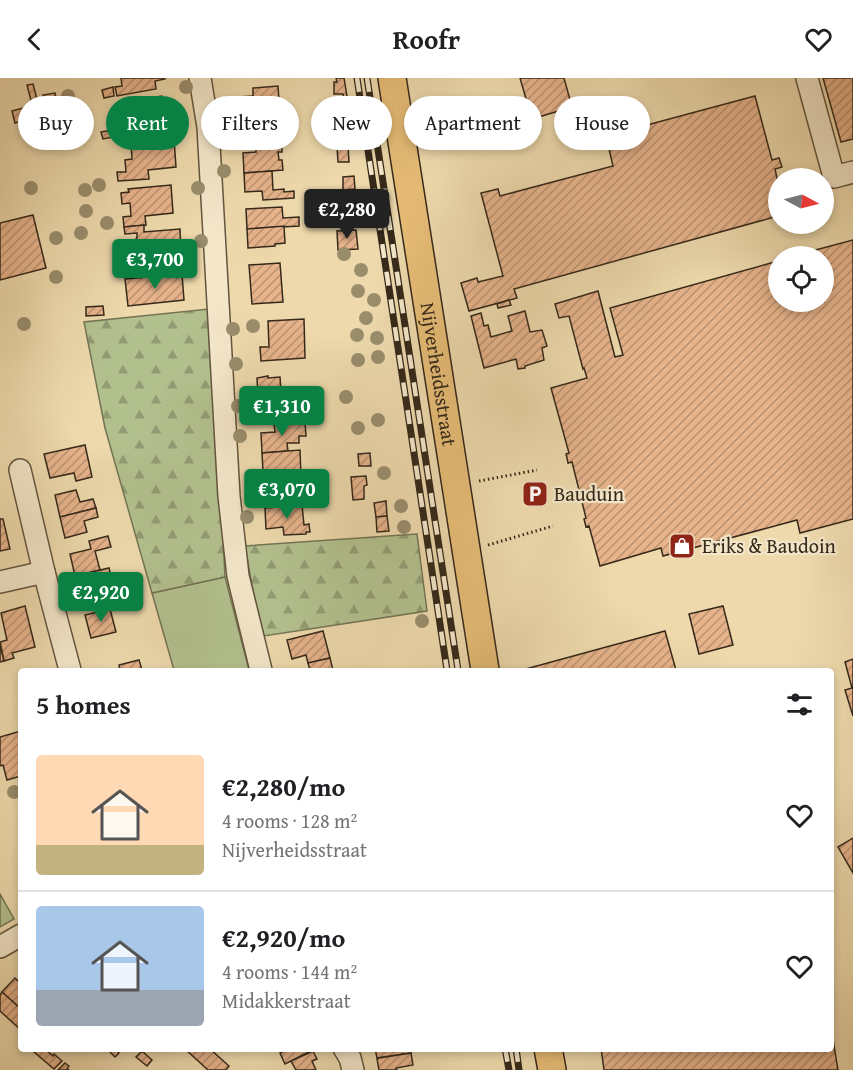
<!DOCTYPE html>
<meta charset="utf-8">
<style>
body{margin:0;font-family:"Gentium Book Plus",serif;background:#f6f6f6;color:#202124;height:100vh;display:flex;flex-direction:column;font-size:22px;white-space:nowrap}
*{box-sizing:border-box;margin:0}
p{font-size:20px;color:#757577}
.icon{flex:none;width:33px;height:33px;fill:none;stroke:currentColor;stroke-width:2;stroke-linecap:round;stroke-linejoin:round}
.map{position:relative;flex:1;overflow:hidden}
.sheet{position:absolute;left:18px;top:590px;width:816px;height:384px;display:flex;flex-direction:column;background:#fff;border-radius:6px;box-shadow:0 3px 9px #0003}
.sheet>*{flex:none}
.hud{position:absolute;left:18px;top:18px;width:818px;height:54px;display:flex;gap:12px}
.needle{width:39px;rotate:97deg}
.fabs{position:absolute;left:768px;top:90px;display:grid;gap:12px}
.fabs a{display:grid;place-items:center;width:66px;height:66px;border-radius:50%;background:#fff;box-shadow:0 3px 9px #0003;font-size:30px}
.price{position:absolute;translate:-50% -51px;padding:0 14px;border-radius:6px;background:#0b8043;color:#fff;font-size:20px;line-height:39px;filter:drop-shadow(0 2px 3px #0008)}
.price::after{content:'';position:absolute;left:50%;top:36px;width:18px;height:14px;margin-left:-9px;background:inherit;clip-path:polygon(0 0,100% 0,50% 100%)}
.price.current{background:#222;color:#fff}
ul{padding:0;list-style:none}
li{display:flex;align-items:center;gap:18px;height:150px;padding:0 18px}
li+li{border-top:2px solid #e0e0e0}
li span{display:grid;place-items:center;flex:none;width:168px;height:120px;border-radius:6px;color:#555}
li>.icon{margin-inline-start:auto}
span .icon{width:72px;height:72px;fill:#fffc;stroke-width:1}
li b{font-size:26px}
h2{display:flex;justify-content:space-between;align-items:center;height:72px;padding:0 18px;font-size:26px}
.chip{padding:0 21px;border-radius:27px;background:#fff;box-shadow:0 3px 9px #0003;font-size:21px;line-height:54px}
.chip.current{background:#0b8043;color:#fff}
header{display:flex;justify-content:space-between;align-items:center;height:78px;padding:0 18px;background:#fff;font-size:27px;font-weight:600}
.map>svg:first-child{display:block}
</style>
<header><svg class="icon" aria-label="back" viewBox="0 0 24 24"><path d="M15 5l-7 7 7 7"/></svg>Roofr<svg class="icon" aria-label="heart" viewBox="0 0 24 24"><path d="M12 20l-8-8c-3-5 5-10 8-4 3-6 11-1 8 4z"/></svg></header>
<div class="map">
<svg width="853" height="992" viewBox="0 0 853 992">
<defs>
<pattern id="forest-firs" width="22" height="20" patternUnits="userSpaceOnUse" patternTransform="scale(1.5)"><rect width="22" height="20" fill="#b2c08e"/><path d="M5 1l3.5 6h-7zM16 11l3.5 6h-7z" fill="#929c73"/></pattern>
<pattern id="building-hatch" width="6" height="6" patternUnits="userSpaceOnUse" patternTransform="scale(1.5)"><rect width="6" height="6" fill="#e6b38b"/><path d="M-1 1l2-2M0 6l6-6M5 7l2-2" fill="none" stroke="#bb9271"/></pattern>
</defs>
<rect width="100%" height="100%" fill="#edd9ac"/>
<filter id="stains"><feTurbulence type="fractalNoise" baseFrequency=".00333" numOctaves="4"/><feColorMatrix values="0 0 0 0 .2 0 0 0 0 .09 0 0 0 0 .02 0 0 0 .5 -.17"/></filter>
<radialGradient id="worn" r=".72"><stop offset=".6" stop-color="#630" stop-opacity="0"/><stop offset="1" stop-color="#630" stop-opacity=".3"/></radialGradient>
<!-- green -->
<g fill="#b2c08e" stroke="#747454" stroke-width="1.5">
<polygon points="225,499 249,592 174,592 152,515"/>
<polygon points="0,816 14,841 0,849"/>
</g>
<!-- forest -->
<g fill="url(#forest-firs)" stroke="#747454" stroke-width="1.5">
<polygon points="209,231 218,358 225,499 152,515 105,350 84,244"/>
<polygon points="417,456 427,533 264,558 253,513 245,468"/>
</g>
<!-- building -->
<g fill="url(#building-hatch)" stroke="#35291a" stroke-width="1.5">
<polygon points="121,0 165,0 165,1 155,3 156,11 117,18 115,9 122,8"/>
<polygon points="336,0 344,0 349,31 334,32 333,29 345,28 343,16 334,16 334,4 337,4"/>
<polygon points="520,0 564,0 572,29 532,41"/>
<polygon points="823,0 853,0 853,61 841,64"/>
<polygon points="33,6 40,33 34,34 27,7"/>
<polygon points="278,8 280,37 240,39 239,19 253,18 253,10"/>
<polygon points="113,9 114,18 104,20 102,12"/>
<polygon points="55,15 57,26 41,29 40,21 44,20 43,17"/>
<polygon points="162,18 166,46 138,50 139,58 117,61 116,51 123,50 119,24"/>
<polygon points="755,18 772,82 779,80 782,89 775,91 778,105 778,138 514,211 517,220 469,233 461,205 477,200 478,204 503,198 481,115 498,111 500,118 613,88 606,58"/>
<polygon points="31,28 34,40 15,45 12,33"/>
<polygon points="280,37 282,65 256,66 256,57 242,58 240,39"/>
<polygon points="337,42 346,42 346,51 338,52"/>
<polygon points="112,52 113,59 103,61 101,54"/>
<polygon points="174,61 176,89 148,92 149,101 118,103 117,94 126,94 125,82 132,81 131,66"/>
<polygon points="282,65 282,74 278,74 279,82 282,82 283,92 244,95 243,75 256,74 256,66"/>
<polygon points="348,68 349,84 338,84 337,69"/>
<polygon points="272,93 273,112 284,111 284,114 294,113 294,120 263,122 262,113 245,114 244,95"/>
<polygon points="354,98 355,111 343,112 343,99"/>
<polygon points="171,107 173,135 145,138 146,147 124,149 123,139 131,138 130,125 122,126 121,115 129,114 128,111"/>
<polygon points="353,115 355,138 343,139 343,127 330,128 330,116"/>
<polygon points="282,129 283,140 299,139 299,148 247,151 246,131"/>
<polygon points="33,137 46,190 0,202 0,145"/>
<polygon points="144,147 144,154 180,151 181,179 164,181 165,189 126,192 125,185 139,182 138,168 136,167 135,163 137,159 137,155 125,156 124,149"/>
<polygon points="284,148 285,165 275,166 275,168 248,170 247,151"/>
<polygon points="356,152 358,171 338,172 337,153"/>
<polygon points="853,162 853,441 800,455 797,442 663,478 661,470 600,488 589,448 586,449 584,441 586,440 572,384 568,385 567,380 566,376 569,375 551,310 587,300 584,290 583,291 569,238 559,240 555,226 598,213 615,279 623,277 610,230 778,183 778,224 824,224 824,178 793,178"/>
<polygon points="280,185 283,224 252,226 249,187"/>
<polygon points="182,196 184,222 128,228 125,201"/>
<polygon points="509,222 511,227 498,230 497,226"/>
<polygon points="103,228 104,237 86,238 86,229"/>
<polygon points="525,233 530,254 542,252 547,268 542,270 544,282 525,288 525,290 518,291 516,281 484,290 471,238 481,235 484,248 488,247 491,259 512,253 508,238"/>
<polygon points="304,241 305,280 261,283 260,269 269,269 268,243"/>
<polygon points="268,298 268,300 280,299 281,313 308,311 309,336 292,337 292,345 274,346 273,337 259,337 257,300"/>
<polygon points="305,344 306,358 299,358 299,365 287,365 288,373 262,375 261,355 275,354 274,346"/>
<polygon points="85,367 92,399 76,403 74,395 50,400 44,376"/>
<polygon points="300,372 301,399 280,401 279,393 263,394 262,375"/>
<polygon points="370,375 371,388 359,388 358,376"/>
<polygon points="366,398 367,407 364,408 364,421 353,422 351,399"/>
<polygon points="303,399 305,427 265,430 264,411 280,410 280,401"/>
<polygon points="76,412 80,424 93,421 96,430 60,439 55,417"/>
<polygon points="386,423 387,438 376,439 374,425"/>
<polygon points="302,427 304,447 309,446 310,454 306,454 306,456 284,457 283,449 266,451 265,430"/>
<polygon points="96,430 98,439 84,443 87,454 65,460 60,439"/>
<polygon points="387,438 389,453 377,454 376,439"/>
<polygon points="0,441 3,441 10,471 0,473"/>
<polygon points="108,458 111,469 95,473 100,492 75,498 70,476 91,471 89,463"/>
<polygon points="109,490 114,511 81,520 75,498"/>
<polygon points="129,518 131,525 107,531 105,524"/>
<polygon points="25,528 35,569 12,575 14,580 4,583 0,564 7,562 1,535"/>
<polygon points="723,528 733,567 699,576 689,536"/>
<polygon points="110,531 116,554 91,560 85,537"/>
<polygon points="323,553 330,580 308,585 306,577 292,581 287,562"/>
<polygon points="665,553 676,592 522,592"/>
<polygon points="0,567 4,583 0,584"/>
<polygon points="330,580 333,592 310,592 308,585"/>
<polygon points="853,581 853,638 845,612 852,610 845,584"/>
<polygon points="139,582 142,592 120,592 119,587"/>
<polygon points="21,653 21,698 7,702 3,687 0,688 0,659"/>
<polygon points="853,760 853,795 838,769"/>
<polygon points="15,900 21,906 21,931 2,914"/>
<polygon points="2,914 21,931 21,952 0,933 0,917"/>
<polygon points="831,949 838,992 604,992 601,970 831,970"/>
<polygon points="35,970 44,970 53,978 54,976 62,983 54,991 33,973"/>
<polygon points="106,970 117,970 116,972 119,975 115,979"/>
<polygon points="184,970 209,970 229,988 226,992 208,992"/>
<polygon points="290,970 315,970 315,971 285,986 280,975"/>
<polygon points="375,970 410,970 411,975 377,980"/>
<polygon points="142,973 152,982 147,988 136,979"/>
<polygon points="313,973 317,981 312,983 316,992 296,992 291,983"/>
<polygon points="411,975 413,987 396,990 397,992 379,992 377,981 379,980"/>
<polygon points="65,985 69,988 67,990 69,992 58,992"/>
</g>
<g fill="none" stroke-linecap="round" stroke-linejoin="round">
<!-- minor casing -->
<g stroke="#63553e" stroke-width="24">
<g id="minor">
<polyline points="200,0 208,49 229,418 238,498 261,592"/>
<polyline points="807,0 834,99 853,94"/>
<polyline points="20,392 44,494 70,592"/>
<polyline points="0,504 44,494"/>
<polyline points="0,869 21,857"/>
<polyline points="344,970 350,980 353,992"/>
</g>
</g>
<!-- major casing -->
<g stroke="#35291a" stroke-width="30">
<g id="major">
<path id="s1" d="M392,0L485,592"/>
<polyline points="548,970 552,992"/>
</g>
</g>
<!-- path -->
<g stroke="#35291a" stroke-width="3" stroke-dasharray="1.5 3" stroke-linecap="butt">
<polyline points="479,403 537,392"/>
<polyline points="488,467 553,448"/>
</g>
<!-- minor -->
<use href="#minor" stroke="#f3e6c9" stroke-width="21"/>
<!-- major -->
<use href="#major" stroke="#e6bc76" stroke-width="27"/>
<!-- rail casing -->
<g stroke="#35291a" stroke-width="7">
<g id="rail">
<polyline points="357,0 447,592"/>
<polyline points="367,0 458,592"/>
<polyline points="505,970 509,992"/>
<polyline points="516,970 519,992"/>
</g>
</g>
<!-- rail -->
<use href="#rail" stroke="#f3e6c9" stroke-width="4.5" stroke-dasharray="14" stroke-linecap="butt"/>
</g>
<!-- trees -->
<g fill="#998d6c">
<circle cx="186" cy="9" r="7"/>
<circle cx="68" cy="18" r="7"/>
<circle cx="222" cy="35" r="7"/>
<circle cx="52" cy="46" r="7"/>
<circle cx="69" cy="61" r="7"/>
<circle cx="224" cy="93" r="7"/>
<circle cx="99" cy="107" r="7"/>
<circle cx="31" cy="110" r="7"/>
<circle cx="198" cy="110" r="7"/>
<circle cx="85" cy="112" r="7"/>
<circle cx="86" cy="133" r="7"/>
<circle cx="107" cy="145" r="7"/>
<circle cx="81" cy="155" r="7"/>
<circle cx="56" cy="160" r="7"/>
<circle cx="201" cy="163" r="7"/>
<circle cx="344" cy="176" r="7"/>
<circle cx="361" cy="192" r="7"/>
<circle cx="56" cy="199" r="7"/>
<circle cx="358" cy="213" r="7"/>
<circle cx="374" cy="222" r="7"/>
<circle cx="366" cy="240" r="7"/>
<circle cx="24" cy="246" r="7"/>
<circle cx="253" cy="248" r="7"/>
<circle cx="233" cy="251" r="7"/>
<circle cx="357" cy="257" r="7"/>
<circle cx="377" cy="260" r="7"/>
<circle cx="378" cy="279" r="7"/>
<circle cx="358" cy="282" r="7"/>
<circle cx="236" cy="286" r="7"/>
<circle cx="346" cy="319" r="7"/>
<circle cx="238" cy="328" r="7"/>
<circle cx="378" cy="342" r="7"/>
<circle cx="358" cy="350" r="7"/>
<circle cx="240" cy="358" r="7"/>
<circle cx="384" cy="395" r="7"/>
<circle cx="401" cy="428" r="7"/>
<circle cx="247" cy="439" r="7"/>
<circle cx="404" cy="449" r="7"/>
<circle cx="422" cy="543" r="7"/>
<circle cx="14" cy="714" r="7"/>
</g>
<!-- icons -->
<defs>
<g id="parking-square" transform="scale(1.35)"><rect x="-9" y="-9" width="18" height="18" rx="4" fill="#8f2418" stroke="#f3e6c9"/><path d="M-3.5-5.5H1a3.5 3.5 0 0 1 0 7H-1V5.5H-3.5ZM-1-3.4V-.6H.8a1.4 1.4 0 0 0 0-2.8Z" fill="#fff"/></g>
<g id="shop-square" transform="scale(1.35)"><rect x="-9" y="-9" width="18" height="18" rx="4" fill="#8f2418" stroke="#f3e6c9"/><path d="M-5-2.5h2.3a2.7 3.5 0 0 1 5.4 0H5L5.5 6h-11ZM-1.5-2.5h3a1.5 2.3 0 0 0-3 0Z" fill="#fff"/></g>
</defs>
<g fill-rule="evenodd">
<use href="#parking-square" x="535" y="416"/>
<use href="#shop-square" x="682" y="468"/>
</g>
<g text-anchor="middle" stroke-width="4.5" stroke-linejoin="round" paint-order="stroke">
<!-- street labels -->
<g font-size="20" fill="#35291a" stroke="#f3e6c9">
<text dy="7" stroke="none"><textPath href="#s1" startOffset="300">Nijverheidsstraat</textPath></text>
</g>
<!-- poi labels -->
<g font-size="20" fill="#35291a" stroke="#f3e6c9" text-anchor="start">
<text x="554" y="423">Bauduin</text>
<text x="702" y="475">Eriks &amp; Baudoin</text>
</g>
</g>
<rect width="100%" height="100%" filter="url(#stains)"/>
<rect width="100%" height="100%" fill="url(#worn)"/>
</svg>
<div class="fabs">
<a><svg class="needle" viewBox="-14 -14 28 28"><path d="M0-13l5 13h-10z" fill="#e53935"/><path d="M0 13l5-13h-10z" fill="#757577"/></svg></a>
<a><svg class="icon" aria-label="locate" viewBox="0 0 24 24"><circle cx="12" cy="12" r="6"/><path d="M12 2v4M12 18v4M2 12h4M18 12h4"/></svg></a>
</div>
<b class="price current" style="left:347px;top:162px">€2,280</b>
<b class="price" style="left:155px;top:212px">€3,700</b>
<b class="price" style="left:282px;top:359px">€1,310</b>
<b class="price" style="left:287px;top:442px">€3,070</b>
<b class="price" style="left:101px;top:545px">€2,920</b>
<div class="hud">
<a class="chip">Buy</a>
<a class="chip current">Rent</a>
<a class="chip">Filters</a>
<a class="chip">New</a>
<a class="chip">Apartment</a>
<a class="chip">House</a>
</div>
<section class="sheet">
<h2>5 homes<svg class="icon" aria-label="filters" viewBox="0 0 24 24"><path d="M4 7h16M4 17h16"/><circle cx="9" cy="7" r="2"/><circle cx="15" cy="17" r="2"/></svg></h2>
<ul>
<li><span style="background:linear-gradient(#ffd9b3 75%,#c2b280 0)"><svg class="icon" aria-label="home" viewBox="0 0 24 24"><path d="M3 11l9-7 9 7M6 9v11h12V9"/></svg></span><div><b>€2,280/mo</b><p>4 rooms · 128 m²</p><p>Nijverheidsstraat</p></div><svg class="icon" aria-label="heart" viewBox="0 0 24 24"><path d="M12 20l-8-8c-3-5 5-10 8-4 3-6 11-1 8 4z"/></svg></li>
<li><span style="background:linear-gradient(#a9c7e8 70%,#9aa5b1 0)"><svg class="icon" aria-label="home" viewBox="0 0 24 24"><path d="M3 11l9-7 9 7M6 9v11h12V9"/></svg></span><div><b>€2,920/mo</b><p>4 rooms · 144 m²</p><p>Midakkerstraat</p></div><svg class="icon" aria-label="heart" viewBox="0 0 24 24"><path d="M12 20l-8-8c-3-5 5-10 8-4 3-6 11-1 8 4z"/></svg></li>
</ul>
</section>
</div>
